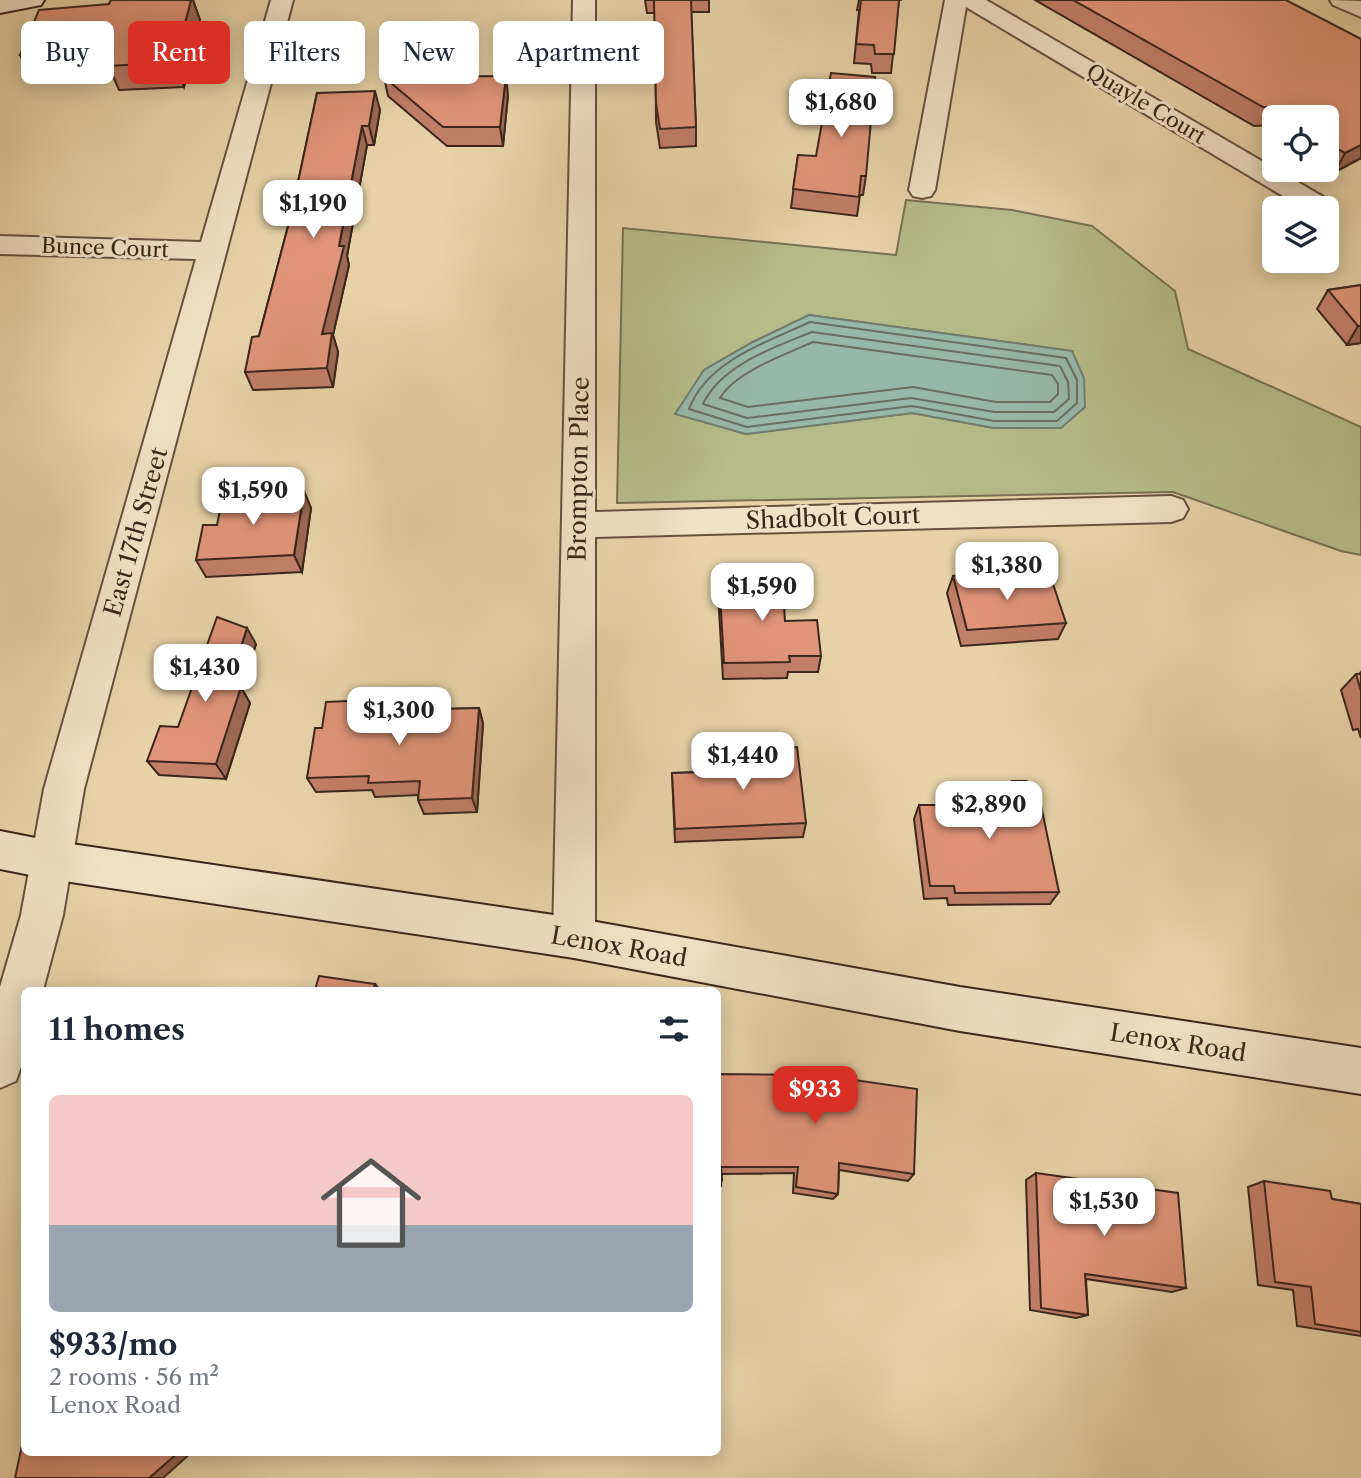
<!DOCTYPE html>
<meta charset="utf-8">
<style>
body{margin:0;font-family:"Libre Caslon Text",serif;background:#f2f2f3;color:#1f2937;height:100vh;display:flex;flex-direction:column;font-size:26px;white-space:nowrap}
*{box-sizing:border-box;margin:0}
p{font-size:23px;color:#747a83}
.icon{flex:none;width:38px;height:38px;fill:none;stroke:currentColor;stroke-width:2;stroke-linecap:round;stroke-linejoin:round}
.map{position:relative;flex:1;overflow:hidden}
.drawer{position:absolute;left:21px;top:987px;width:700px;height:469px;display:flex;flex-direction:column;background:#fff;border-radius:10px;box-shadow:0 4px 18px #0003}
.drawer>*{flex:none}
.top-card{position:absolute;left:21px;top:21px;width:700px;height:63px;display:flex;gap:14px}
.tools{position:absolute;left:1262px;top:105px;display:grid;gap:14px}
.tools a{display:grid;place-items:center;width:77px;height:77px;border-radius:10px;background:#fff;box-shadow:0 4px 18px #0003;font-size:35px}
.price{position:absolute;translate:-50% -60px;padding:0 16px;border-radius:14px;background:#fff;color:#222;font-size:23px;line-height:46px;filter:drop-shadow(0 2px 4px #0008)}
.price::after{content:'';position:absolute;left:50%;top:42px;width:21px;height:16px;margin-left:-10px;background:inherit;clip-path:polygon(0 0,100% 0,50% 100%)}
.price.active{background:#d93025;color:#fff}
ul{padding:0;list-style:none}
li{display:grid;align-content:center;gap:14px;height:371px;padding:0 28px}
li span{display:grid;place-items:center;height:217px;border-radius:10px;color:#555}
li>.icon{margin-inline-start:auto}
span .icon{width:126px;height:126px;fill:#fffc;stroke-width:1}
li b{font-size:30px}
h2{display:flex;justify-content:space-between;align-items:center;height:84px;padding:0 28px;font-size:30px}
.chip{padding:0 24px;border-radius:10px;background:#fff;box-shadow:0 4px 18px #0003;font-size:24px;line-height:63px}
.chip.active{background:#d93025;color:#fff}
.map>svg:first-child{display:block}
</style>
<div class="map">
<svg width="1361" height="1478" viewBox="0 0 1361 1478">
<rect width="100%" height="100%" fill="#e8d3a8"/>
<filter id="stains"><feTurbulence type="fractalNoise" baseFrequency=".00286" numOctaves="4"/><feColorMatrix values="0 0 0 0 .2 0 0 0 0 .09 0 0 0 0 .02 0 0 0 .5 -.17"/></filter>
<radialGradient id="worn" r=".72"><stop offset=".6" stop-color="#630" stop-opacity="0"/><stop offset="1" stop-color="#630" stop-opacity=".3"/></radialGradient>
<!-- green -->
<path fill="#b5bc88" stroke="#787151" stroke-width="2" fill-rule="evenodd" d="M906,200L1012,210L1092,226L1175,291L1188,349L1361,427V555L1341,551L1173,492L617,503L623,228L896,255ZM809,315L1072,351L994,428L912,413L746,434L676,414L704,370L753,342Z"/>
<!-- water -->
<polygon fill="#97b7aa" stroke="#727d70" stroke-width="2" points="809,315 1072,351 1084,378 1085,407 1061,428 994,428 912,413 746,434 675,414 704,370 753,342"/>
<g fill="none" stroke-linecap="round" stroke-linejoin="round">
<!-- shore -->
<g stroke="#686e62" stroke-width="2">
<path d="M810,322L1066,358L1077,380V403L1057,421H994L912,406L747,427L689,409C707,361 767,342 810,322Z"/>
<path d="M812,332L1060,366L1068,382L1069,399L1054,412H995L911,398L747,418L703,404C721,365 775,347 812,332Z"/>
<path d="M813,342L1052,375L1058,384V394L1050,402H996L913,387L748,407L720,398C735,372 786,354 813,342Z"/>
</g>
<!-- street casing -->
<g stroke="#66513e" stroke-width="4">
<g id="street">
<polygon points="271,0 293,0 84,789 63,915 43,990 24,990 24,1058 16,1081 0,1088 0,987 21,915 44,789 196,259 0,254 0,236 201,242"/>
<polygon points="573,0 595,0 595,512 1171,496 1183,500 1188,509 1183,518 1171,522 595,537 595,938 589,952 574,958 559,952 553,938"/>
<polygon points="945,0 986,0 1332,202 1336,208 1332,214 1326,215 1326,208 1303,208 966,7 935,190 931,196 922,198 913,196 909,190"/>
<polygon points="1330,0 1361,1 1361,17 1333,5"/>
</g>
</g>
<!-- secondary casing -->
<g stroke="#3a261a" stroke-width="4">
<g id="secondary">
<polygon points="0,0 44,0 41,5 0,13"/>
<polygon points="0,831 51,841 574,918 960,987 1361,1048 1361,1094 960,1031 574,958 51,879 0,869"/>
</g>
</g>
<!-- street -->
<use href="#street" fill="#f0e2c6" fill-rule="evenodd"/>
<!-- secondary -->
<use href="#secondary" fill="#f0e2c6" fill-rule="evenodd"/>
</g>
<!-- wall -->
<g fill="#c17f68" stroke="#3a261a" stroke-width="2">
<polygon points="111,0 193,0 200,20 184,87 119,90 113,76 32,80 20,55 109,4"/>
<polygon points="645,0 709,0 709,12 691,12 696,127 696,146 660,148 656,122 655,13 647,13"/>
<polygon points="859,0 902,0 899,0 891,73 872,73 871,64 854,63 859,10 857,10"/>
<polygon points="1035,0 1286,0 1361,158 1335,172 1326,167 1326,117 1274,117 1274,125 1254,126"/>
<polygon points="384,77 508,95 503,146 447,146 388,96"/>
<polygon points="317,93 380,110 374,145 367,145 347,256 349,265 333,335 338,352 333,387 253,390 245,372 259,336 291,215"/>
<polygon points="798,155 866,176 863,195 860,195 857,216 791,208"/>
<polygon points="1361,285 1361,343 1347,345 1317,309 1328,290"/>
<polygon points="311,508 302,572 206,577 196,560 217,525"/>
<polygon points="719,576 785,621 821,656 818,672 788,672 787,678 723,679 718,593"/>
<polygon points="953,576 996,582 1066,623 1058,639 961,646 947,593"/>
<polygon points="256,644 242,689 250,703 226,779 159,775 147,761"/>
<polygon points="1361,672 1361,738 1358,729 1353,730 1341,690 1356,674 1359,674"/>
<polygon points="369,700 374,711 479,708 483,723 477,812 424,814 418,800 418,795 375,797 372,790 316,792 307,778 322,728"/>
<polygon points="737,749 806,823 803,837 675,842 672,773 736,771"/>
<polygon points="919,805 1059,892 1050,904 948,905 947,898 924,899 914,819"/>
<polygon points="718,1074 914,1174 908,1181 839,1170 838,1194 833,1199 793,1193 794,1173 722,1174 721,1186 718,1186"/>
<polygon points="1036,1173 1186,1288 1172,1292 1086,1279 1088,1315 1076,1318 1030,1310 1026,1180"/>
<polygon points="1264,1181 1332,1199 1361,1204 1361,1336 1297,1326 1293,1290 1258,1285 1248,1187"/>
</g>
<!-- shaded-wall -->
<g fill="#9d6855" stroke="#3a261a" stroke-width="2">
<polygon points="191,0 193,0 200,20 184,87 175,62"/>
<polygon points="506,76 508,95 503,146 500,127"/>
<polygon points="375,91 380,110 374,145 369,126"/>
<polygon points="362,126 367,145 347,256 349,265 333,335 338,352 333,387 327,368 322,334"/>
<polygon points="1361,145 1361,158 1335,172 1345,153"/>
<polygon points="1358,326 1361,326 1361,343 1347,345"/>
<polygon points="304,491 311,508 302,572 294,555"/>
<polygon points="247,628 256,644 242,689 250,703 226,779 216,764 228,687"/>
<polygon points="369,700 376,716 368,711"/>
<polygon points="479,708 483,723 477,812 472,798"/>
<polygon points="375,984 380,990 373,990"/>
<polygon points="179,1452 192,1452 163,1478 149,1478"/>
</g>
<!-- building -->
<g fill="#e09479" stroke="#3a261a" stroke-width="2">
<polygon points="111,0 191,0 175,62 108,66 113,51 20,55 39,10 109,4"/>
<polygon points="654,0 691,0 696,127 660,129 656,103"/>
<polygon points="861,0 899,0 894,54 875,54 874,45 856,44"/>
<polygon points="1073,0 1286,0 1361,39 1361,145 1345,153 1326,143 1326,117 1284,117 1306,106 1263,107"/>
<polygon points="831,73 875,77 866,176 861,176 859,197 793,189 798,155 816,156"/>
<polygon points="506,76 500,127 443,127 384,77"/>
<polygon points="375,91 369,126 362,126 339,246 344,246 322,334 332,333 327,368 245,372 252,337 259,336 291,215 317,93"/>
<polygon points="1361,285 1361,326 1358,326 1328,290"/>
<polygon points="304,491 294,555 196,560 203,525 217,525 223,495"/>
<polygon points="993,573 996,582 1051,578 1066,623 967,630 953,576"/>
<polygon points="782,575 785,621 817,620 821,656 789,656 790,662 724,663 719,576"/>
<polygon points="217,617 247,628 228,687 241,687 216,764 147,761 160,726 178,727"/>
<polygon points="1356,674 1361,674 1361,691"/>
<polygon points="369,700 368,711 479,708 472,798 418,800 420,781 368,783 369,776 307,778 315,728 322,728 326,702"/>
<polygon points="797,747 806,823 675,829 672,773 739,771 737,749"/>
<polygon points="1012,781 1026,781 1037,786 1059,892 955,893 954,886 930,886 919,805 942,805 961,789 999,788"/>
<polygon points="319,976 375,984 373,990 315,990"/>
<polygon points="718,1074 820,1075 917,1089 914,1174 839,1163 838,1194 796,1187 798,1167 721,1167 722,1180 718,1180"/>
<polygon points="1036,1173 1178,1193 1186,1288 1085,1274 1088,1315 1041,1308"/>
<polygon points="1264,1181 1330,1191 1332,1199 1361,1204 1361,1332 1315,1324 1311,1287 1275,1282"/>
<polygon points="24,1436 24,1452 179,1452 149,1478 15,1478"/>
</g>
<g text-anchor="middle" stroke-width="6" stroke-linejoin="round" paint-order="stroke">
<!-- far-street labels -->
<g font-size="21" fill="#3a261a" stroke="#f0e2c6">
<text transform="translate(1146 104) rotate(31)" y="7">Quayle Court</text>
<text transform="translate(105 248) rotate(2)" y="7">Bunce Court</text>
</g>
<!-- street labels -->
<g font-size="24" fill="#3a261a" stroke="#f0e2c6">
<text transform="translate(579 469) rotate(-89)" y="8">Brompton Place</text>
<text transform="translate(833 518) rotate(-2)" y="8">Shadbolt Court</text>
<text transform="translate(136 532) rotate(-74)" y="8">East 17th Street</text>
<text transform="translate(619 947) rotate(10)" y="8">Lenox Road</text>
<text transform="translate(1178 1043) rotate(9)" y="8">Lenox Road</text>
</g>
</g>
<rect width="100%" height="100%" filter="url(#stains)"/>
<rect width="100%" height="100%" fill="url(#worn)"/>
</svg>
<div class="tools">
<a><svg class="icon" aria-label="locate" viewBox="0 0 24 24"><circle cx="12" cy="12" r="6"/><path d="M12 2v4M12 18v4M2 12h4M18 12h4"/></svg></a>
<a><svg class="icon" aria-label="layers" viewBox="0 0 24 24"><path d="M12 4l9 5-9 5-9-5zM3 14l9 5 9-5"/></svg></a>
</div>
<b class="price" style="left:841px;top:139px">$1,680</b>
<b class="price" style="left:313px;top:240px">$1,190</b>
<b class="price" style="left:253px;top:527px">$1,590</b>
<b class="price" style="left:1007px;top:602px">$1,380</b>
<b class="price" style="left:762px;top:623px">$1,590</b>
<b class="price" style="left:205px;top:704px">$1,430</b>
<b class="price" style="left:399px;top:747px">$1,300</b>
<b class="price" style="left:743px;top:792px">$1,440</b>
<b class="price" style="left:989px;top:841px">$2,890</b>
<b class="price active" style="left:815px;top:1126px">$933</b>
<b class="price" style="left:1104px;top:1238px">$1,530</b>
<div class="top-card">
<a class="chip">Buy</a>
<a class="chip active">Rent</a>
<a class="chip">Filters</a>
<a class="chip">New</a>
<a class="chip">Apartment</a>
</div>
<section class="drawer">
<h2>11 homes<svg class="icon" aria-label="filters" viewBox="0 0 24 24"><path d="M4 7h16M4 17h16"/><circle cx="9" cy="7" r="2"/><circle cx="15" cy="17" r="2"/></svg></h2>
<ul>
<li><span style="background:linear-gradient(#f6c9c9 60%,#9aa5b1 0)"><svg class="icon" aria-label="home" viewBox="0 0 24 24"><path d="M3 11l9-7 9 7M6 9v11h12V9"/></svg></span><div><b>$933/mo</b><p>2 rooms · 56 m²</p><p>Lenox Road</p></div></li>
</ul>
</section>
</div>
